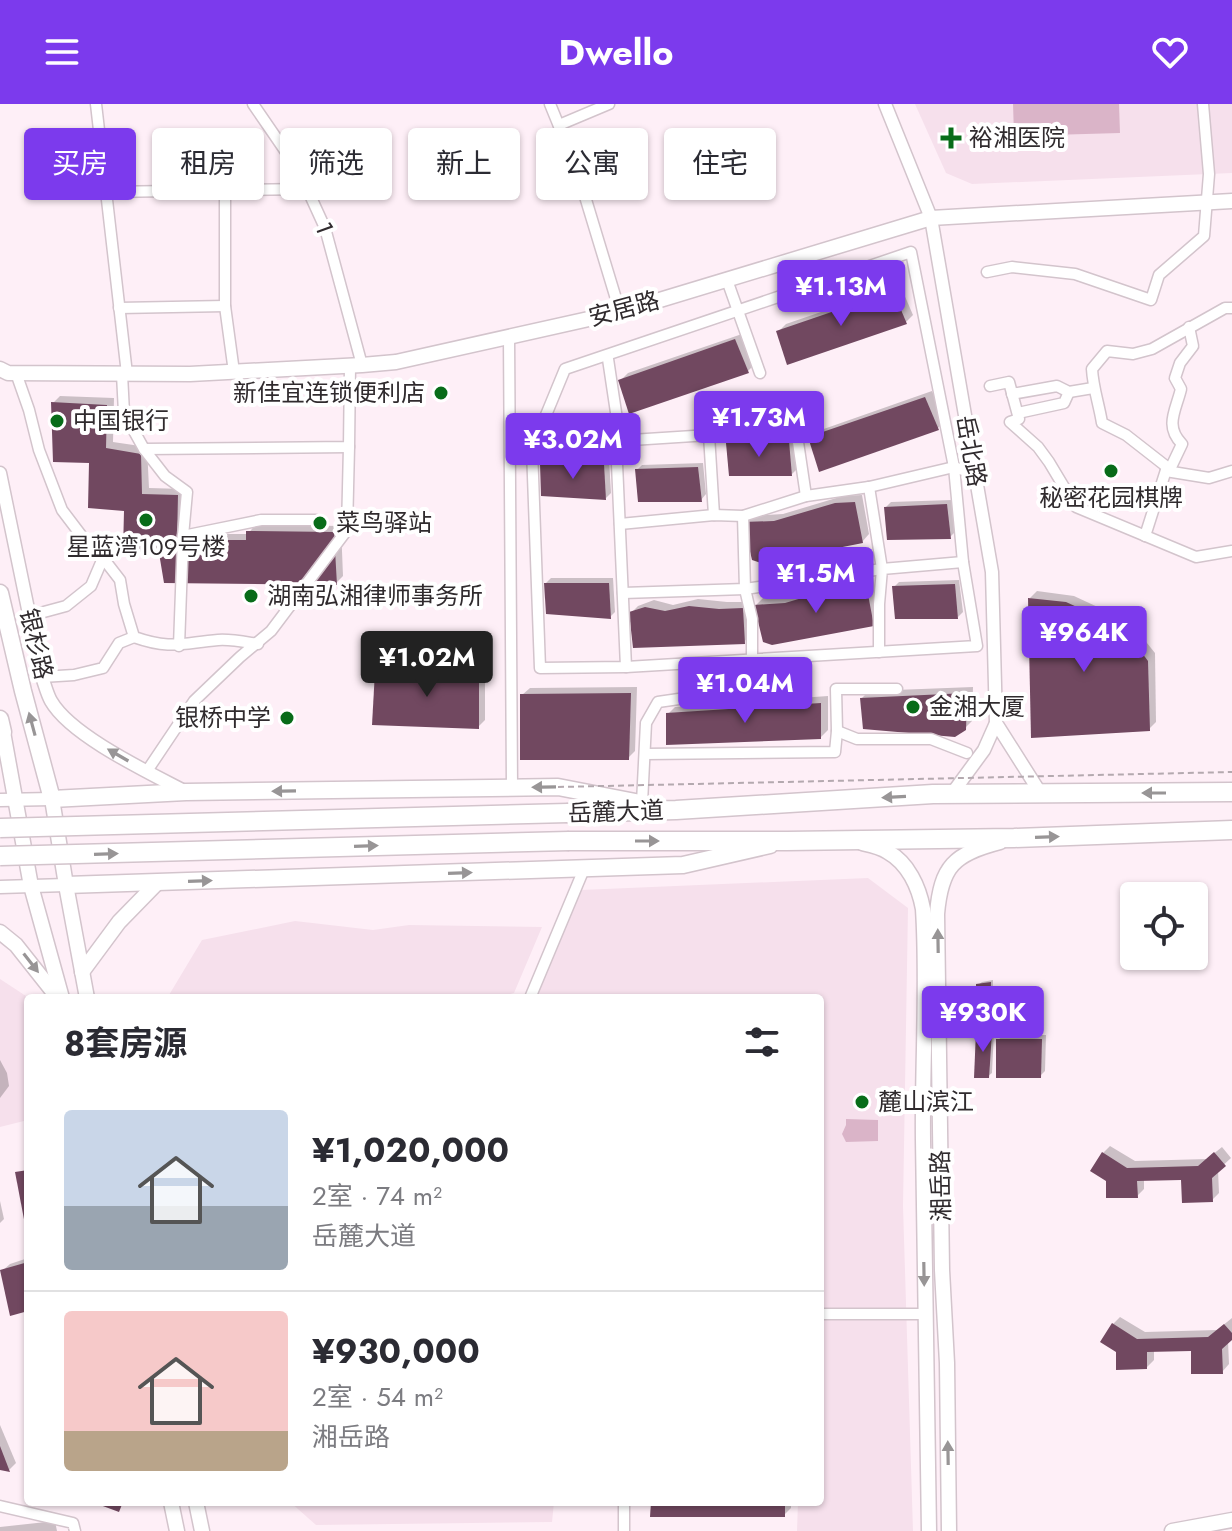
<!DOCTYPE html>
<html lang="zh">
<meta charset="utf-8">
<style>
body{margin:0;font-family:Jost,"Noto Sans SC",sans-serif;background:#f2f2f3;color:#2b2b33;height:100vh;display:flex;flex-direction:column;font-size:30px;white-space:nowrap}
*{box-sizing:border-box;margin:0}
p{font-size:26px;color:#7c7c81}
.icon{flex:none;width:44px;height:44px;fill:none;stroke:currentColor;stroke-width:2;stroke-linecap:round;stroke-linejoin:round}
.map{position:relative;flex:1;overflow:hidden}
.side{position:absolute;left:24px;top:890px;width:800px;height:512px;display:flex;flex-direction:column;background:#fff;border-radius:8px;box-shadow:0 2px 6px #0004}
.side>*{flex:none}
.banner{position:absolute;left:24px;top:24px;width:800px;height:72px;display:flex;gap:16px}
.fabs{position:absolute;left:1120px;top:778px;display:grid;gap:16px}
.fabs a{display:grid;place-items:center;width:88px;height:88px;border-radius:8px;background:#fff;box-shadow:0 2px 6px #0004;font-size:40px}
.price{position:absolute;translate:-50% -68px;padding:0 18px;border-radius:8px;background:#7c3aed;color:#fff;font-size:26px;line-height:52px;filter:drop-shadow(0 2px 4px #0008)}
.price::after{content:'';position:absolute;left:50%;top:48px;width:24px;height:18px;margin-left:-12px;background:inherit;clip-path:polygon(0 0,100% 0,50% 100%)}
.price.active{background:#222;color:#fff}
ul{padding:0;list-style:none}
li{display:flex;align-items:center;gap:24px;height:200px;padding:0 40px}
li+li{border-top:2px solid #e1e1e2}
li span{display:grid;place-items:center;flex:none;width:224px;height:160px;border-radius:8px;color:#555}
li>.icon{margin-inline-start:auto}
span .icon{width:96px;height:96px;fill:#fffc;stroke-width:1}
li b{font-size:34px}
h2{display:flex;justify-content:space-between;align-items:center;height:96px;padding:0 40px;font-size:34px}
.tag{padding:0 28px;border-radius:8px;background:#fff;box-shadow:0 2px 6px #0004;font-size:28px;line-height:72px}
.tag.active{background:#7c3aed;color:#fff}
header{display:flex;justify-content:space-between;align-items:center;height:104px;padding:0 40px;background:#7c3aed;color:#fff;font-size:36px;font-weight:700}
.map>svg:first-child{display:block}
</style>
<header><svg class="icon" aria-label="menu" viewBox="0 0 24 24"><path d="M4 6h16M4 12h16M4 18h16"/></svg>Dwello<svg class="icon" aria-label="heart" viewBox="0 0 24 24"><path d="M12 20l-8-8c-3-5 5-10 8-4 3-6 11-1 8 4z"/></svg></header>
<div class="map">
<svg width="1232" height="1427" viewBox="0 0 1232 1427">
<rect width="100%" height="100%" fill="#feeff7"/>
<!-- built -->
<g fill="#f6e0ec">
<polygon points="915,0 1232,0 1232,69 972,80 946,69"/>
<polygon points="868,774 908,804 903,1102 913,1427 797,1427 798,1398 820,1398 820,894 533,894 581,786"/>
<polygon points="295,817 373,826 409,821 542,823 514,889 493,894 142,894 169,891 202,836"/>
<polygon points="0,875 29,894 28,1016 0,1023"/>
<polygon points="290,1398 554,1398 552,1418 316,1421"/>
</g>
<!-- green -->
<g fill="#dab4c8">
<polygon points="1013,0 1119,0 1120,29 1014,32"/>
<polygon points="846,1015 878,1016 878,1037 846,1038 842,1030 846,1021"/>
</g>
<!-- shadow -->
<g fill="#0003">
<polygon points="900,181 913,211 906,218 779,227 786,220"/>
<polygon points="742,230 755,260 748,267 621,276 628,269"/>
<polygon points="932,287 945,317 938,324 811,334 818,327"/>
<polygon points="60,292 114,294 113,338 147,343 149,384 184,385 183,430 248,430 255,421 341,422 343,472 336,479 160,448 91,357 53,299"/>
<polygon points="793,333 797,365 792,370 728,340 733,335"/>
<polygon points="547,356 609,356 611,389 606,394 542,361"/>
<polygon points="703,359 706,390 701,396 637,366 642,361"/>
<polygon points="862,391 869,430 862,438 745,419 752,412 783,410 843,392"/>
<polygon points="952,396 955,428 950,433 886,403 891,398"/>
<polygon points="873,473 880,513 873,520 756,501 763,494 793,492 854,475"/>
<polygon points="551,474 613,474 615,508 610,513 546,479"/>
<polygon points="959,476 963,508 958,513 894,483 899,478"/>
<polygon points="1037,487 1074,492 1130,518 1155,549 1156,618 1149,625 1030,494"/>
<polygon points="698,495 727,498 750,498 751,530 744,538 631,509 638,502 654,496 673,501"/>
<polygon points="485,558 485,616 478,623 377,568 385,561"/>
<polygon points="637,583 635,647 628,654 522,591 530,584"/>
<polygon points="973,583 972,617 965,624 862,594 869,587"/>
<polygon points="828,592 828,626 820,634 668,610 675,603"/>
<polygon points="993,876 992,915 990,918 978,881 982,878"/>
<polygon points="981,925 994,926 992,969 988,972 978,928"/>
<polygon points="1004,931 1046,931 1045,967 1040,972 998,936"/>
<polygon points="0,956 7,969 9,982 0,994"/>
<polygon points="1110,1042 1135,1057 1207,1055 1222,1043 1231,1054 1218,1066 1219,1089 1212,1096 1183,1074 1144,1075 1144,1085 1137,1092 1103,1049"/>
<polygon points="0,1097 4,1115 0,1119"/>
<polygon points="28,1154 28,1205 2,1167 10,1160"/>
<polygon points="1120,1213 1145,1228 1217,1226 1232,1214 1232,1234 1228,1237 1229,1260 1222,1268 1193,1245 1154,1246 1154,1256 1147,1263 1113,1220"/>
<polygon points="0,1321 16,1359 9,1366 0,1364"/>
<polygon points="653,1398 791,1398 791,1404 784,1411"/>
<polygon points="55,1417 57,1427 0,1427 0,1423"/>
</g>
<!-- building -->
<g fill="#714860">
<polygon points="893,187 907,220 787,261 776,227"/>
<polygon points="735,235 749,269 629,310 618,276"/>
<polygon points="925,293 939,326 819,368 808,333"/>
<polygon points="51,298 107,301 106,344 141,350 142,390 178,391 177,436 246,436 246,427 334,428 337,481 164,479 159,449 123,447 124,407 88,404 89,359 53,358"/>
<polygon points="789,337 792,372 729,372 726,339"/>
<polygon points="540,360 604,360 606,396 541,392"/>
<polygon points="698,363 702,398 638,398 635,365"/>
<polygon points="855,398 863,439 761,459 752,456 743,418 774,417 835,399"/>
<polygon points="947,400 951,435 887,436 884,403"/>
<polygon points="544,479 609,479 611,515 546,510"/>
<polygon points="866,480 874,522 772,541 763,538 754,501 785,499 846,481"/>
<polygon points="955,480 958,515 895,515 892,482"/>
<polygon points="1028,494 1066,498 1123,524 1148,557 1150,627 1031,634"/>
<polygon points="689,502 719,505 743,504 745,540 633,544 629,508 645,503 665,507"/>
<polygon points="479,565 479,625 372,621 375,567"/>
<polygon points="631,589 629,656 520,656 520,590"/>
<polygon points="967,589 966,626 955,633 863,625 860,594"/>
<polygon points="821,599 821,635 666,641 666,609"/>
<polygon points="991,878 990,920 976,918 976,880"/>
<polygon points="976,927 992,928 989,974 974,974"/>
<polygon points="996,935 1042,935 1041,974 996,974"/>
<polygon points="1102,1048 1127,1064 1198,1062 1214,1048 1226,1062 1212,1074 1213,1098 1182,1099 1181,1076 1137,1077 1138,1094 1106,1094 1106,1077 1090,1067"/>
<polygon points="28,1066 28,1131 27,1131 15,1068"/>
<polygon points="28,1158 28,1207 10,1212 0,1166"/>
<polygon points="1112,1219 1137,1235 1208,1233 1224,1220 1232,1229 1232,1236 1222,1245 1223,1270 1191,1270 1191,1247 1147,1248 1147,1265 1116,1266 1116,1248 1100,1238"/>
<polygon points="0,1342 10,1368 0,1366"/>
<polygon points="92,1398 123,1398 119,1408"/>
<polygon points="651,1398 785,1398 785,1413 650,1413"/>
</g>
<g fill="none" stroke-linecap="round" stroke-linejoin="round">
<!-- minor casing -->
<g stroke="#d3c4cc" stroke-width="13">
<g id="minor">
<polyline points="96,0 127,270"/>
<polyline points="253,0 299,67 325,124 362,261"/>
<polyline points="550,0 577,66 620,208"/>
<polyline points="559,21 609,0"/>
<polyline points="225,86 225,202 234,268"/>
<polyline points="106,88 307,85"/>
<polygon points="911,148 954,363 963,458 977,542 626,563 540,564 532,345 565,265"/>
<polyline points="987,168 1012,163 1075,170 1151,196 1159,171 1204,132 1209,70 1203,0"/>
<polyline points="727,176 760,269"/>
<polyline points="119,204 225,202"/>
<polyline points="509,233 512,683"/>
<polyline points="16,269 29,306 39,346 62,406 84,435 103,454 91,482 66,502 29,512"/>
<polyline points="122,270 124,309 144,345 165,372 187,388 183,432 179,542"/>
<polyline points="990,282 1009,278 1019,315 1010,318 1038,343 1049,358 1076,403 1196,453 1232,447"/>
<polyline points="1012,290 1057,282 1069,288 1093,284"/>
<polyline points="1018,309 1064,299 1069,288"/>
<polyline points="709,331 795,318 806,392"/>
<polyline points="144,345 349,343 350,262"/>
<polyline points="532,345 617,315 608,255"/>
<path d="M1166,367L1172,361L1182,340C1164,322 1176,306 1181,285L1175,274L1180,259L1193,242L1189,223"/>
<polyline points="1166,367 1209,374 1232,367"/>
<polyline points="620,420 714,411 743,412 806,392 869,383 954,363 975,370"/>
<polyline points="183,432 261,416 316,416"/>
<path d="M1145,432L1167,363L1126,331L1102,319C1099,300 1093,284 1092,265L1107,247L1133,250L1152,245L1225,204H1232"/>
<path d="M103,454L120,476L124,500L134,533C171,546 182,539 218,536C231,535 245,538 258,540"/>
<polyline points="623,489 745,485 743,412"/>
<polyline points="879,548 879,500 882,465 963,458"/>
<polyline points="752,556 752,515 745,485 882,465 869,383"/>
<polyline points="626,563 616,337 709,331 714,411"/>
<polyline points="42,573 74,571 103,564 119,539 134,533"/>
<polyline points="837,627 857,635 931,635 967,649"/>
<polyline points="645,650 835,648 837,627 836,585 897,585"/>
<polyline points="147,667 194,597 240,553 271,527 347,426 349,343"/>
<polyline points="642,699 646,619 658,598 748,585"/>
<polyline points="530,894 584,765"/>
<polyline points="820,1210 925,1210"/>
<polyline points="0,1402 73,1419 75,1427"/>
<polyline points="624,1427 624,1398"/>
</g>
</g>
<!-- tertiary casing -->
<g stroke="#d3c4cc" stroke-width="15">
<g id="tertiary">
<polyline points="885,0 931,114 992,468 996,619 984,646 951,691"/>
<path d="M0,369L42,573C45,581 47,590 51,597C71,632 150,669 186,688"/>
<polyline points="996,619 1041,690"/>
<polyline points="0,696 52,695"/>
<polyline points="0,783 66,781"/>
</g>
</g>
<!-- secondary casing -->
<g stroke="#d3c4cc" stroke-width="17">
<g id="secondary">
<polyline points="0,265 8,269 190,270 362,261 396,258 620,208 931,114 1232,97"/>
<polyline points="3,628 31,782 62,894"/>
<polyline points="52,695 66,781 87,894"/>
<path d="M862,739C871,741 881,743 888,748C908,759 919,783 923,805C928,882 922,959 923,1036C924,1167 928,1297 929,1427"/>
<polyline points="0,828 16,841 58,894"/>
<polyline points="82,868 119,818 158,778"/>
<polyline points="171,1398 177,1427"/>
<polyline points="196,1398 202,1427"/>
<path d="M949,1427L947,1259L942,1166L937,810C941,762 954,750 1000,738"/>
<polyline points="1172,1427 1232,1416"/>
</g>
</g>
<!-- primary casing -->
<g stroke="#d3c4cc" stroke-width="19">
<g id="primary">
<polyline points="0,489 23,587 52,695 186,688 558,683 656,702"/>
<polyline points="0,615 3,628"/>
<polyline points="66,781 683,761 770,741"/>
</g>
</g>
<!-- trunk casing -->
<g stroke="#d3c4cc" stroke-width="21">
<g id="trunk">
<polyline points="568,709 676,706 933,690 1232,688"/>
<polyline points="569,737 787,737 1014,734 1232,726"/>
</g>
</g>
<!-- minor -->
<use href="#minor" stroke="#fff" stroke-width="10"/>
<!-- tertiary -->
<use href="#tertiary" stroke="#fff" stroke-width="12"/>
<!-- secondary -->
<use href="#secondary" stroke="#fff" stroke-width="14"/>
<!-- primary -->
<use href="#primary" stroke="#fff" stroke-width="16"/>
<!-- trunk -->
<use href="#trunk" stroke="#fff" stroke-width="18"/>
<!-- trunk-bridge casing -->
<g stroke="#d3c4cc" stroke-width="21" stroke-linecap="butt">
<g id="trunk-bridge">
<polyline points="0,724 568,709"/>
<polyline points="0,752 569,737"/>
</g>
</g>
<!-- path-bridge -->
<polyline stroke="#b4a9af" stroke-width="2" stroke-dasharray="6 4" stroke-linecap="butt" points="558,683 1232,668"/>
<!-- trunk-bridge -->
<use href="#trunk-bridge" stroke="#fff" stroke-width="18"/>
</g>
<!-- one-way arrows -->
<defs><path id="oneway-solid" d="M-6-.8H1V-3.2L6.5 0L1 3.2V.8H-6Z" transform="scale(2)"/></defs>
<g fill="#989596">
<use href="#oneway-solid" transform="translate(32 620) rotate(-105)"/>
<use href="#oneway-solid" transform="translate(118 651) rotate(-150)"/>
<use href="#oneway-solid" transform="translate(544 683) rotate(179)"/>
<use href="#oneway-solid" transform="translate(284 687) rotate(179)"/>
<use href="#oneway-solid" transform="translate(1154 689) rotate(180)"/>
<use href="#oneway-solid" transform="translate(894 693) rotate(177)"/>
<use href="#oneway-solid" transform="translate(1047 733) rotate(-2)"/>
<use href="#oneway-solid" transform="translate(647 737)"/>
<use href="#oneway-solid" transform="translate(366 742) rotate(-2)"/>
<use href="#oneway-solid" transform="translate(106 750) rotate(-2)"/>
<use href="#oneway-solid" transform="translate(460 769) rotate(-2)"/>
<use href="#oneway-solid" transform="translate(200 777) rotate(-2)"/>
<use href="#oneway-solid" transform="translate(938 837) rotate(-91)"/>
<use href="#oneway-solid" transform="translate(31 859) rotate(52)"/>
<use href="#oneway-solid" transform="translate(924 1170) rotate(89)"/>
<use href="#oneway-solid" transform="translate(948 1349) rotate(-91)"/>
</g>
<!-- markers -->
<g fill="#086c19" stroke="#fff" stroke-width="3">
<path d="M947 22h8v8h8v8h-8v8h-8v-8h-8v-8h8z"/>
<circle cx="441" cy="289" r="8"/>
<circle cx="57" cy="317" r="8"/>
<circle cx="1111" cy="367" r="8"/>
<circle cx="146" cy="416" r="8"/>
<circle cx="320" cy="419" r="8"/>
<circle cx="251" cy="492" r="8"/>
<circle cx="913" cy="603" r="8"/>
<circle cx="287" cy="614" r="8"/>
<circle cx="862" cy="998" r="8"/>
</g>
<g text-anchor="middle" stroke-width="8" stroke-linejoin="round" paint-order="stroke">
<!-- poi labels -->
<g font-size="24" fill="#302b2e" stroke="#fff" text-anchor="start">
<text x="969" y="42">裕湘医院</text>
<text x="425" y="297" text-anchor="end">新佳宜连锁便利店</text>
<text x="73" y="325">中国银行</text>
<text x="1111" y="402" text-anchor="middle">秘密花园棋牌</text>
<text x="336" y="427">菜鸟驿站</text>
<text x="146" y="451" text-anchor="middle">星蓝湾109号楼</text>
<text x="267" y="500">湖南弘湘律师事务所</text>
<text x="929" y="611">金湘大厦</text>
<text x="271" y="622" text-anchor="end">银桥中学</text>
<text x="878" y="1006">麓山滨江</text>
</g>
<!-- street labels -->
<g font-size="24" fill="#302b2e" stroke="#fff">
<text transform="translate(324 124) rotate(70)" y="8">1</text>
<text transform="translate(624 205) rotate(-15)" y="8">安居路</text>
<text transform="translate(971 347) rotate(80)" y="8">岳北路</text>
<text transform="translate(36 540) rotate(77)" y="8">银杉路</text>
<text transform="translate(616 708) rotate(-2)" y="8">岳麓大道</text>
<text transform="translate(941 1082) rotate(-91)" y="8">湘岳路</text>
</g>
</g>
</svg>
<div class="fabs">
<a><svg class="icon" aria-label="locate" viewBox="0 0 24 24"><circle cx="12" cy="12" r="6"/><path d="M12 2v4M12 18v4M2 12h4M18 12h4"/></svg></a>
</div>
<b class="price" style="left:841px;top:224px">¥1.13M</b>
<b class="price" style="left:759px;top:355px">¥1.73M</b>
<b class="price" style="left:573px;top:377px">¥3.02M</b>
<b class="price" style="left:816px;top:511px">¥1.5M</b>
<b class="price" style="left:1084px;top:570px">¥964K</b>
<b class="price active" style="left:427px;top:595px">¥1.02M</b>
<b class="price" style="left:745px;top:621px">¥1.04M</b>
<b class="price" style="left:983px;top:950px">¥930K</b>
<div class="banner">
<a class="tag active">买房</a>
<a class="tag">租房</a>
<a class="tag">筛选</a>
<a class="tag">新上</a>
<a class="tag">公寓</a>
<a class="tag">住宅</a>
</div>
<section class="side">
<h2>8套房源<svg class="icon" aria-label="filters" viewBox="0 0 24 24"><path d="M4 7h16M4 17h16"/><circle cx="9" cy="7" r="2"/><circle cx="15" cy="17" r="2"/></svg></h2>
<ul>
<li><span style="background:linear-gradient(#c9d6e8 60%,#9aa5b1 0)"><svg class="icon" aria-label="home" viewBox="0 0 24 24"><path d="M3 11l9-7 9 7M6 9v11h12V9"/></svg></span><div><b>¥1,020,000</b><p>2室 · 74 m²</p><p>岳麓大道</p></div></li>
<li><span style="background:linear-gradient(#f6c9c9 75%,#b9a48a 0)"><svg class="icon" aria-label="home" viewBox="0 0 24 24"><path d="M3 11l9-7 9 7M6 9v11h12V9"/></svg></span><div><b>¥930,000</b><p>2室 · 54 m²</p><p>湘岳路</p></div></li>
</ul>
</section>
</div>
